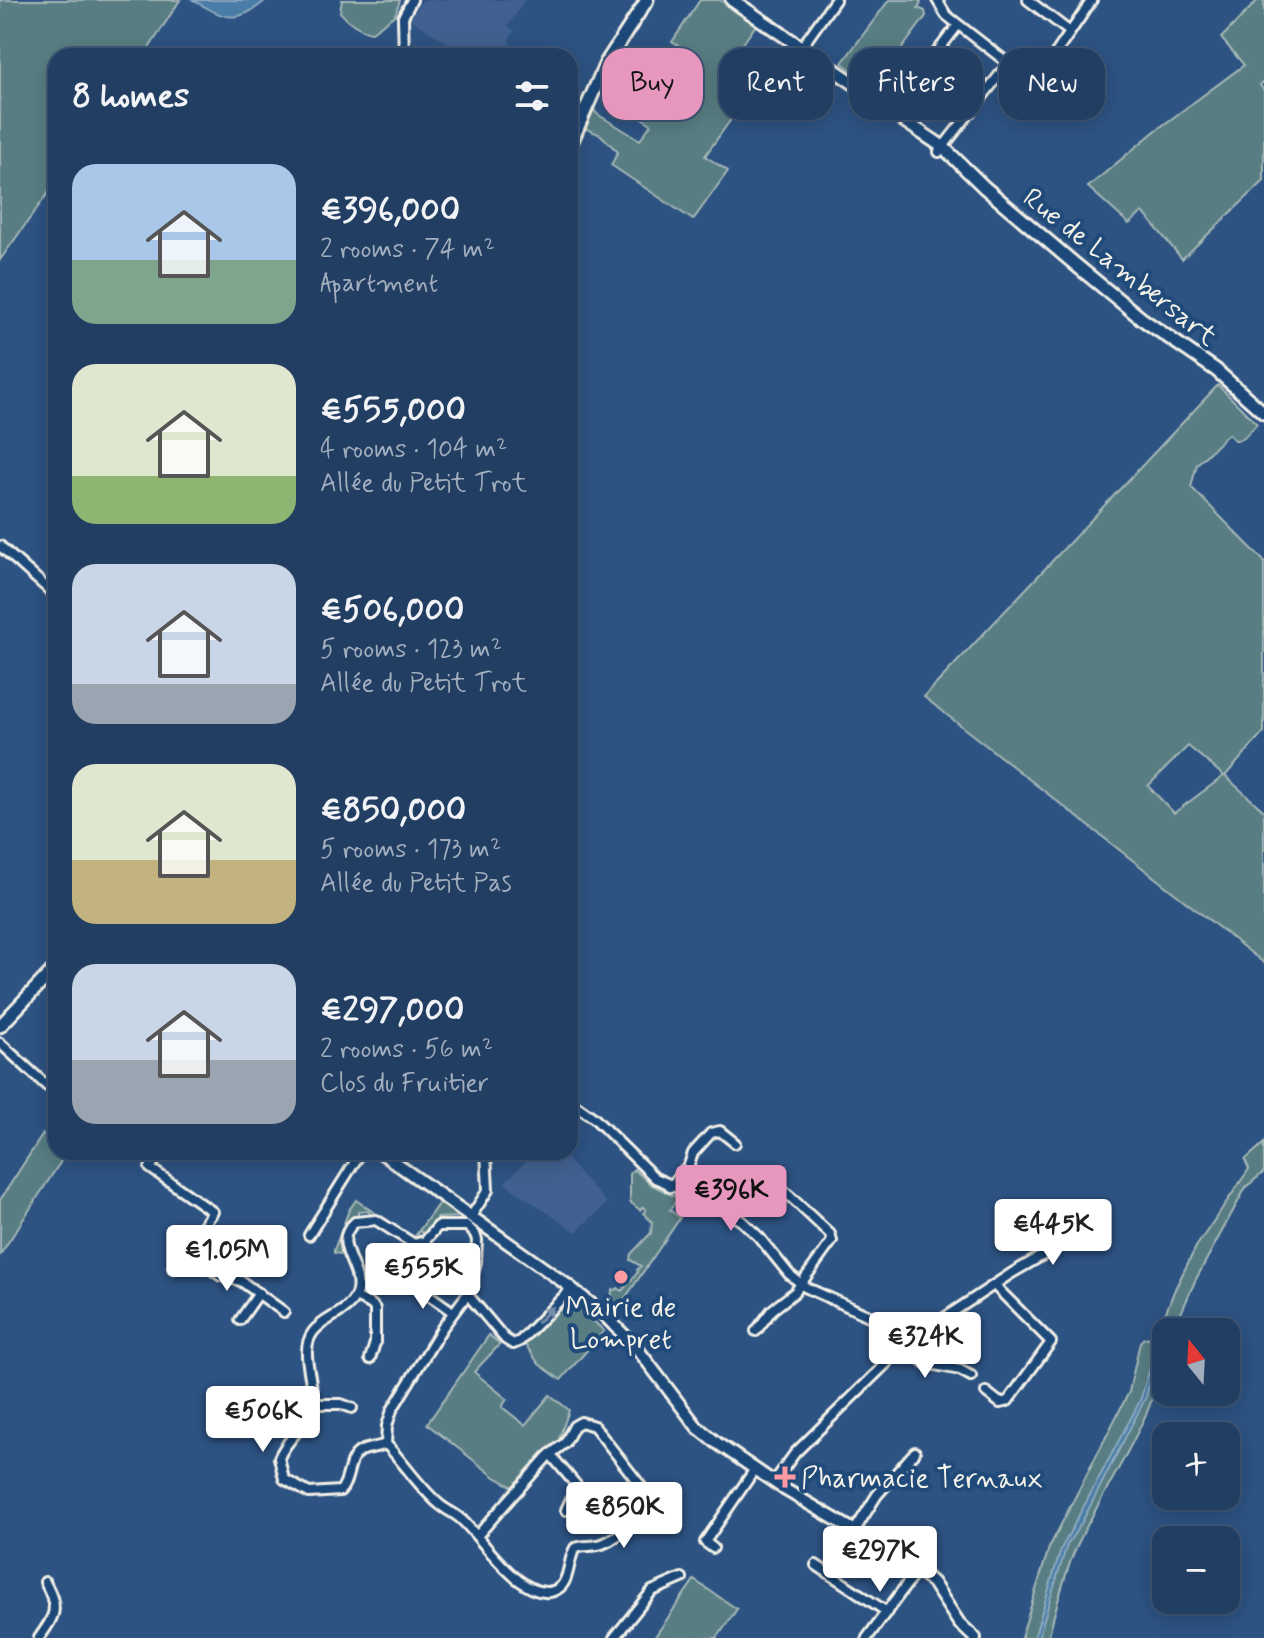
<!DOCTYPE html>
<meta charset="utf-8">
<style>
body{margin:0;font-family:Mynerve,sans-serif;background:#2a4568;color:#f1f3f6;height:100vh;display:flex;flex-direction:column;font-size:30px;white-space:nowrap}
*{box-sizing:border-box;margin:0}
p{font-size:26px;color:#a2aebe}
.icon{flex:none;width:44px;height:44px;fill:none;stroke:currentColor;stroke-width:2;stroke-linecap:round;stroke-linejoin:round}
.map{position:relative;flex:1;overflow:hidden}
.sheet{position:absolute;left:48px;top:48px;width:530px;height:1112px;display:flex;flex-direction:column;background:#223e62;border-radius:24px;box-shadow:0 4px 20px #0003,0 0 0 2px #3f5777}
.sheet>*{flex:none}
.top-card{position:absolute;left:602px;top:48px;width:542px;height:72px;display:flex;gap:16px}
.needle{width:52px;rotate:342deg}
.controls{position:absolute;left:1152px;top:1318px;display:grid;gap:16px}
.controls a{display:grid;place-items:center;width:88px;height:88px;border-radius:16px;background:#223e62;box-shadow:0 4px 20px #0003,0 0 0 2px #3f5777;font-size:40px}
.price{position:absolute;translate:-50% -68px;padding:0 18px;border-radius:8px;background:#fff;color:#222;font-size:26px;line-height:52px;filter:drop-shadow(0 2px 4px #0008)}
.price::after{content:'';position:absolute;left:50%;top:48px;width:24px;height:18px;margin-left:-12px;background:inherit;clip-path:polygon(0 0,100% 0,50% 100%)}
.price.selected{background:#e797bd;color:#111}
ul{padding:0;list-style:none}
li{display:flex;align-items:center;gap:24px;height:200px;padding:0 24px}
li span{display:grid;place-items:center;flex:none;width:224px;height:160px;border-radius:24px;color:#555}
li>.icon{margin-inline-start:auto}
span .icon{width:96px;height:96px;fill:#fffc;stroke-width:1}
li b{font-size:34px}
h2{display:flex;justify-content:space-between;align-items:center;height:96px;padding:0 24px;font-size:34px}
.chip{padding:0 28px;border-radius:24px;background:#223e62;box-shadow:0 4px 20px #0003,0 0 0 2px #3f5777;font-size:28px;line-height:72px}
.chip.selected{background:#e797bd;color:#111}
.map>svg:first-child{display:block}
</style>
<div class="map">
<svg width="1264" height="1638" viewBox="0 0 1264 1638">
<rect width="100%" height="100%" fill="#2d5383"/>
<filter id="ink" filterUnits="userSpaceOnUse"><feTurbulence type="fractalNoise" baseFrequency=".0125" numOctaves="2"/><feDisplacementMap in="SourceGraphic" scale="16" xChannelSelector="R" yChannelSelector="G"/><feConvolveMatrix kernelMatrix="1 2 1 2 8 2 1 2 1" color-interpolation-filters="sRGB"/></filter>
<g filter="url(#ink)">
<!-- built -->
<g fill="#42618f">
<polygon points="423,0 525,0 508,26 515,31 508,41 511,44 502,56 468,56 410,19"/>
<polygon points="535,1152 560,1152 607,1203 576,1232 504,1183"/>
</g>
<!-- green -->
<g fill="#597e83" stroke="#a6b8b6" stroke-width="2" fill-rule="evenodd">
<polygon points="0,0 180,0 144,56 56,56 56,182 0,260"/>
<path d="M342,0H400L395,15L372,32C360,30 348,22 340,12Z"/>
<polygon points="700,0 720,0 756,25 721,75 749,94 705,156 728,171 693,220 611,165 618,152 601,135 584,128 593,108 597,114 640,140 651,124 639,116 684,49 672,42"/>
<polygon points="889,0 918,0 921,2 918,8 925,11 926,16 892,62 887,59 869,83 842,63"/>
<polygon points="1258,0 1264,0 1264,82 1260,85 1264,91 1264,181 1182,259 1143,212 1129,224 1088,187 1155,131 1244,65 1221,38"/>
<path d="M1218,385L1257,424L1244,438L1236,441L1228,434L1197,464L1191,487L1264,561V732L1225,776L1264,811V963L924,697ZM1188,746L1224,776L1174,813L1148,786Z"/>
<polygon points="43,1134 56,1143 56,1152 67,1152 0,1255 0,1200"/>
<path d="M1264,1143V1172L1246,1187L1195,1281L1173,1332H1166C1166,1407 1105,1483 1075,1550C1063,1578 1056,1609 1048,1638H1021L1049,1548L1129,1392L1140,1342L1144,1338L1156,1337L1175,1289L1196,1247L1249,1169L1245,1160Z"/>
<polygon points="634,1169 650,1184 678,1198 670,1210 680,1218 615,1313 611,1309 612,1289 616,1290 618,1288 622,1291 638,1272 637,1270 641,1266 630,1260 631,1254 651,1233 652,1222 643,1213 646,1210 643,1207 640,1210 630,1202 630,1173"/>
<path d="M356,1200L413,1239L441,1200L465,1219L463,1222H460V1217L437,1218V1223L430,1226L424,1233L419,1231L418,1234L421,1237L415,1241L370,1216L369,1211L358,1212V1217C338,1228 340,1250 350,1267L348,1268L341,1254L334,1253V1250L349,1210Z"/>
<polygon points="571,1299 604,1331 561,1380 539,1364 524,1343"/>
<polygon points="489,1335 500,1344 474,1372 507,1399 502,1407 525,1425 550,1395 569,1410 558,1442 545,1452 513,1487 495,1477 427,1424"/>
<polygon points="694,1580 737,1609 717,1638 654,1638"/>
</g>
<!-- water -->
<g fill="#497ba6" stroke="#8daac0" stroke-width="2">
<path d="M193,0H266C237,25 225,19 193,0Z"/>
<polygon points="1155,1352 1157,1354 1146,1397 1082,1522 1067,1545 1038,1638 1034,1638 1061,1549 1140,1401"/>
</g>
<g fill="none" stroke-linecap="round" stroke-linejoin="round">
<!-- minor casing -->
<g stroke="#f4f1e8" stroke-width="14">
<g id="minor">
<polyline points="937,0 946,15 1031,81 1039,78 1092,0"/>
<polyline points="1028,0 1070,32"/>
<polyline points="801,48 835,0"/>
<polyline points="404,56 403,17 412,0"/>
<polyline points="902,97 958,25"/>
<polyline points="939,152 1008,64"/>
<polyline points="0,546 56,596"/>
<polyline points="0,1043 47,1086 56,1088"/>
<polyline points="570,1101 594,1118 655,1178 717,1205 742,1221 759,1237 789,1274 805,1287 878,1320 925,1363 960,1370 971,1376"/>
<polyline points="161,1152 150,1168 213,1212 173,1268"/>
<polyline points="670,1187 689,1165 693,1153 711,1133 720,1131 735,1143"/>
<polyline points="472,1215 488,1190 486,1152"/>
<path d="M376,1220L414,1244L425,1241L438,1226H467L475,1234L477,1240L476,1262L469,1292L442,1328L392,1410L387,1426L386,1444C378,1447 368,1448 361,1451C346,1459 351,1480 340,1491L309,1493L284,1479L279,1458C286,1439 308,1425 312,1406C316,1383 298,1352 313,1332C325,1316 352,1313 357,1291C362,1265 330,1244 355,1222Z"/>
<polyline points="309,1235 361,1152"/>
<polyline points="186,1251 221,1276 241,1281 284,1312"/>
<polyline points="417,1282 429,1295 453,1312"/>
<polyline points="468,1295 505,1339 513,1344 520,1341 572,1288"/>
<polyline points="355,1297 372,1305 375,1309 375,1343 370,1359"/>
<polyline points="240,1320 259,1293"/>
<polyline points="756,1331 772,1310 795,1292 832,1241 830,1234 781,1188"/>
<polyline points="986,1392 1000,1403 1008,1401 1051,1342 994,1285"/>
<polyline points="312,1404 341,1404 352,1408"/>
<path d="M386,1444C404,1463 419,1487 439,1504C447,1511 457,1514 464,1522C482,1539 528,1610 559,1588C570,1580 568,1559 575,1548C584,1545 593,1547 602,1544C623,1537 644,1508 641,1486L594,1426L581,1422L574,1426L565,1443L547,1457L477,1536"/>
<polyline points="550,1454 577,1486 566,1510"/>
<polyline points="774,1482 795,1453 896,1354 944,1318 1012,1273 1078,1235"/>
<polyline points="855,1530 877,1495 915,1452"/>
<polyline points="713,1548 705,1542 755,1469"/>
<polyline points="816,1565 887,1612"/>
<path d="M39,1638C56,1614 59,1609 45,1582"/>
<polyline points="614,1638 652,1591 682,1578"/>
<polyline points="867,1638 918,1569"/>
</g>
</g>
<!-- tertiary casing -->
<g stroke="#f4f1e8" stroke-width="16">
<polyline id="tertiary" points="380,1152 566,1284 600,1311 636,1347 697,1427 717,1443 784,1489 913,1565 933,1583 959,1623 975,1638"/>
</g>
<!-- secondary casing -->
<g stroke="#f4f1e8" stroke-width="17">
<g id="secondary">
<polyline points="732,0 868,93 894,115"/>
<polyline points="891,112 943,147 984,187 1076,265 1142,319 1216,370 1264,413"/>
<polyline points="570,145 606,63 647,0"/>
<polyline points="0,1026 56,967"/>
</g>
</g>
<!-- minor -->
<use href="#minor" stroke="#1f4a7a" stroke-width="8"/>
<!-- tertiary -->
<use href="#tertiary" stroke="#1f4a7a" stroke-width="10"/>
<!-- secondary -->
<use href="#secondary" stroke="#1f4a7a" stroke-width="11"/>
</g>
<!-- one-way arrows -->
<defs><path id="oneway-solid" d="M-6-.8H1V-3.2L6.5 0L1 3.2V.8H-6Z" transform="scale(2)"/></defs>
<use fill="#748da6" href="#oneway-solid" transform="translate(545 1315) rotate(-45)"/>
</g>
<!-- markers -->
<g fill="#ff9aa2" stroke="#1f4a7a" stroke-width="3">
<circle cx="621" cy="1277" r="8"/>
<path d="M781 1465h8v8h8v8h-8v8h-8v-8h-8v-8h8z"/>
</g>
<g text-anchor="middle" stroke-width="8" stroke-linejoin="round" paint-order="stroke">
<!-- street labels -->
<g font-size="28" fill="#f4f1e8" stroke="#1f4a7a">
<text transform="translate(1121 266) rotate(38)" y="10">Rue de Lambersart</text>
</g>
<!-- poi labels -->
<g font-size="28" fill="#f4f1e8" stroke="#1f4a7a">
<text x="621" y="1316">Mairie de<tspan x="621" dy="32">Lompret</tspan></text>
<text x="801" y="1487" text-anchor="start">Pharmacie Ternaux</text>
</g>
</g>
</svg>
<div class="controls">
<a><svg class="needle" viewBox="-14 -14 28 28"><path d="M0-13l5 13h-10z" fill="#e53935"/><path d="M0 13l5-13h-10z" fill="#a2aebe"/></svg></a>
<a>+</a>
<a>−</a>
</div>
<b class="price selected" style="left:731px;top:1233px">€396K</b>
<b class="price" style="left:1053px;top:1267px">€445K</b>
<b class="price" style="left:227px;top:1293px">€1.05M</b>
<b class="price" style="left:423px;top:1311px">€555K</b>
<b class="price" style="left:925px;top:1380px">€324K</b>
<b class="price" style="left:263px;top:1454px">€506K</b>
<b class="price" style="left:624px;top:1550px">€850K</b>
<b class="price" style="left:880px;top:1594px">€297K</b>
<div class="top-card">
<a class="chip selected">Buy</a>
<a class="chip">Rent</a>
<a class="chip">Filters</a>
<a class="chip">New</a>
</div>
<section class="sheet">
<h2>8 homes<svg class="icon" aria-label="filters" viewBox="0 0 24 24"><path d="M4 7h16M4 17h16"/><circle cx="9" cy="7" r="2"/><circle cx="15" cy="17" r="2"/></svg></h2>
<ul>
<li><span style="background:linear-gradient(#a9c7e8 60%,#7fa58c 0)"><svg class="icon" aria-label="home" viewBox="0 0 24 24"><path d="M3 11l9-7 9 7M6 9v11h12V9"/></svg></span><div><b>€396,000</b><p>2 rooms · 74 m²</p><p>Apartment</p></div></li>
<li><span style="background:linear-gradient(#dfe7d0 70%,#8fb573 0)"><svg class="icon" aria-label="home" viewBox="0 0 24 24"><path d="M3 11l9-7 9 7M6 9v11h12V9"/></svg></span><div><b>€555,000</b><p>4 rooms · 104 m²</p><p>Allée du Petit Trot</p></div></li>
<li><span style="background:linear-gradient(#c9d6e8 75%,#9aa5b1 0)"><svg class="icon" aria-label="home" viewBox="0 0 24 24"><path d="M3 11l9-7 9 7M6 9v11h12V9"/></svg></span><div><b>€506,000</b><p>5 rooms · 123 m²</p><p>Allée du Petit Trot</p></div></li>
<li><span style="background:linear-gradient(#dfe7d0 60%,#c2b280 0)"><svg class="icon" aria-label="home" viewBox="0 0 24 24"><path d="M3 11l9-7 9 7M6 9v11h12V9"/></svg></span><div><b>€850,000</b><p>5 rooms · 173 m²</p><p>Allée du Petit Pas</p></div></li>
<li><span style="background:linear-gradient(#c9d6e8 60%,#9aa5b1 0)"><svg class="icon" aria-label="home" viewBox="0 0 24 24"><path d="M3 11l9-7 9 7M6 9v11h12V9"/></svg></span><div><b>€297,000</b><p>2 rooms · 56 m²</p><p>Clos du Fruitier</p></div></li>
</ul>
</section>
</div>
